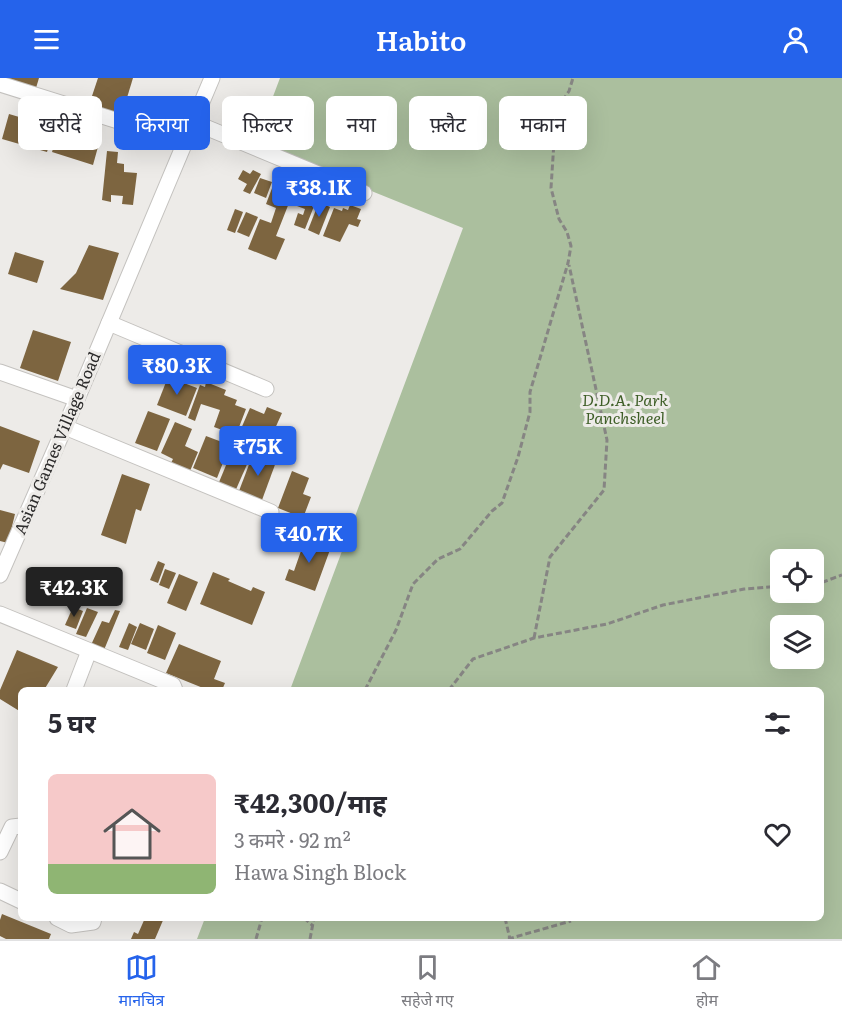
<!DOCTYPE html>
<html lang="hi">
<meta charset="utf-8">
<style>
body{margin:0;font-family:Literata,"Noto Sans Devanagari",serif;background:#f2f2f3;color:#2b2b33;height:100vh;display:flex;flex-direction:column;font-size:22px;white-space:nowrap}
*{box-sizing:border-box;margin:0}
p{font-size:20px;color:#7c7c81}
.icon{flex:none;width:33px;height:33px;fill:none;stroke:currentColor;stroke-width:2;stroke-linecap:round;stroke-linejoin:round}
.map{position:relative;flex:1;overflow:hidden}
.sheet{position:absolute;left:18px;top:609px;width:806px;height:234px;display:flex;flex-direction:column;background:#fff;border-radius:9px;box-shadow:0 6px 24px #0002}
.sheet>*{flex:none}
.top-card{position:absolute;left:18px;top:18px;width:807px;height:54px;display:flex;gap:12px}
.tools{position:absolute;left:770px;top:471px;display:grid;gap:12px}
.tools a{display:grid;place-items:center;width:54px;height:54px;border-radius:9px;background:#fff;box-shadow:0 6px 24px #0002;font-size:30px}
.price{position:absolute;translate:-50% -51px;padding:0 14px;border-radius:6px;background:#2563eb;color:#fff;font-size:20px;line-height:39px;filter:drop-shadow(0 2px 3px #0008)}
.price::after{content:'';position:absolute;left:50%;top:36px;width:18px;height:14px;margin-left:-9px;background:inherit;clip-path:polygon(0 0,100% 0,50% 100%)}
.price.current{background:#222;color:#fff}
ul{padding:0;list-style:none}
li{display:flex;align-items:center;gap:18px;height:150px;padding:0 30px}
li+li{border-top:2px solid #e1e1e2}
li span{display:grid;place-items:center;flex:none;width:168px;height:120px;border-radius:9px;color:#555}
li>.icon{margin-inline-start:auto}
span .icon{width:72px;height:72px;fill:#fffc;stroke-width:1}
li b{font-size:26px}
h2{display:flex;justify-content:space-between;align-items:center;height:72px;padding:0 30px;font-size:26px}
.tag{padding:0 21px;border-radius:9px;background:#fff;box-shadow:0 6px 24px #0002;font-size:21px;line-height:54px}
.tag.current{background:#2563eb;color:#fff}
header{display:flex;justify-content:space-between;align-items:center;height:78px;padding:0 30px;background:#2563eb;color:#fff;font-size:27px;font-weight:600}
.tabs{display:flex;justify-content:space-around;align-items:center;height:84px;border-top:2px solid #e1e1e2;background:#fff;font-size:16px;color:#7c7c81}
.tabs a{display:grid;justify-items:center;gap:3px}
.tabs .current{color:#2563eb}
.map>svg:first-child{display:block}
</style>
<header><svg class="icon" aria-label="menu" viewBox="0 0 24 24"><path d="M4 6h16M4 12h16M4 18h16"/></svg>Habito<svg class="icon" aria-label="person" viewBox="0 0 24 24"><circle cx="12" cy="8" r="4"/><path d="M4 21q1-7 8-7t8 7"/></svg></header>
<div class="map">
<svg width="842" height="861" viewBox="0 0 842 861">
<rect width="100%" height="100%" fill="#edebe8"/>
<!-- green -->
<path fill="#abbf9e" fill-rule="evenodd" d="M280,0H842V861H197L205,840H820V612H290L463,150L255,66ZM780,482H813V514H780ZM780,548H813V580H780Z"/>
<!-- building -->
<g fill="#7d6540">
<polygon points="2,0 39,0 36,10"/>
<polygon points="98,0 133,0 122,36 89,27"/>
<polygon points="9,36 26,41 28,36 37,38 36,42 55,48 47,74 2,61"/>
<polygon points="60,48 76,55 77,51 101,58 93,87 52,74"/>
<polygon points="107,73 118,74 117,85 124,86 124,94 137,95 133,127 122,126 123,118 111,117 111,124 102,122"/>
<polygon points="243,92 250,96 253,92 261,96 250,116 243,113 247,106 238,101"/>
<polygon points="260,100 272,104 266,120 254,115"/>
<polygon points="292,102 320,113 305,151 294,147 298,135 303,137 305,131 289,125 276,158 285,161 276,182 248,171 260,141 271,145 276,130 266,126 274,105 283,108 284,105 290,108"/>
<polygon points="319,124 330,129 319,157 308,152"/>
<polygon points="350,127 361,131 357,141 361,142 358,149 349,146 340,164 323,158 334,130 342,133 343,130 348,132"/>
<polygon points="235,131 243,134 235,155 227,152"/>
<polygon points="246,134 258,139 249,159 237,154"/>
<polygon points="89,167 119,175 103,222 60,211 76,195"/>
<polygon points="15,174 44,183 37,205 8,196"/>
<polygon points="33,252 71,264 58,303 20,290"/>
<polygon points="168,299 197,310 186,338 157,327"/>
<polygon points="206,304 226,312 224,317 237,322 235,327 246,331 236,357 214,349 220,332 201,326 195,343 188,340 200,307 205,309"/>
<polygon points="267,329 282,335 273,355 262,350 254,367 237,360 250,330 264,336"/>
<polygon points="148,333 170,341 157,373 135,365"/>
<polygon points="175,344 192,351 185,368 198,374 190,393 171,385 173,381 161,375"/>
<polygon points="0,348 40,363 29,395 3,386 0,392"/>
<polygon points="206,358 230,367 217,400 193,390"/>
<polygon points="234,368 252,375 234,416 217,409"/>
<polygon points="253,376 276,384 262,422 239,413"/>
<polygon points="292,393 309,400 303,416 311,419 303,440 278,430"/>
<polygon points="122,396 150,406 141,433 136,431 126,466 101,457"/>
<polygon points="0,432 15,436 8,465 0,463"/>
<polygon points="301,459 331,469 315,513 285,502 289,491 294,493 302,470 297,469"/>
<polygon points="158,483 165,486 158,505 150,502"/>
<polygon points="165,491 176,495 169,511 159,507"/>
<polygon points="213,494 230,501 228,503 251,513 253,509 265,514 252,547 200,526"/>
<polygon points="179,496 198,504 186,533 167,525"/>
<polygon points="73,529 83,533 76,551 65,547"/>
<polygon points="87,530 98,534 86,559 76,556"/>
<polygon points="115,532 120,533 104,572 91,567 102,543 109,545"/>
<polygon points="129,545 137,549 128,572 119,569"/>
<polygon points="140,545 154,551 146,572 131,566"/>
<polygon points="158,547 176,555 165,582 147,575"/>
<polygon points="179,566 221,583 214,601 225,605 222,612 208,612 166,595"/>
<polygon points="17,572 58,589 44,612 21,612 21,634 0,621 0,612"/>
<polygon points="2,836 51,856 49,861 6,861 0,858 0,842"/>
<polygon points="145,840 164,840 155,861 131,861 134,854 138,856"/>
</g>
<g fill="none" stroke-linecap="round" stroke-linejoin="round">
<!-- street casing -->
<g stroke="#c4c2bf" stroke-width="17">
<g id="street">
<polyline points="0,6 185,64"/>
<polyline points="193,44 364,115"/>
<polyline points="109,245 266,311"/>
<polyline points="0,294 77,321"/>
<polyline points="65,349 271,434"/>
<polyline points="0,497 77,321 212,0"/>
<polyline points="0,536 173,607 175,612"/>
<polyline points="74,612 89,573"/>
<polyline points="0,774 12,749 21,748"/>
<polyline points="0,813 21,823"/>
<polyline points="57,840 71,847 93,844 94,840"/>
</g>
</g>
<!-- path -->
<g stroke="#868583" stroke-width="3" stroke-dasharray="6 3" stroke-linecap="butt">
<polyline points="813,505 823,504 842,497"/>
<polyline points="534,560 550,479 604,412 607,362 569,187"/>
<polyline points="365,612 396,552 413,506 438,481 460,471 492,433 502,425 518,379 530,334 530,314 568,185 571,168 567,154 559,141 551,110 556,33 569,13 573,0"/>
<polyline points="449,612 473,581 534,560 607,546 663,527 744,511 780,508"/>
<polyline points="304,840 313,848"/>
<polyline points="505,840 510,861"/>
<polyline points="256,861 262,840"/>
<polyline points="310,861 314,840"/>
<polyline points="508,861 571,843"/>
</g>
<!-- street -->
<use href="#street" stroke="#fff" stroke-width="15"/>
</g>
<g text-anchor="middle" stroke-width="6" stroke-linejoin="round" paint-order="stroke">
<!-- park labels -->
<g font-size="16" font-style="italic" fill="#3e5e27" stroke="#edebe8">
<text x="625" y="328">D.D.A. Park<tspan x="625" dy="18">Panchsheel</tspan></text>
</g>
<!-- street labels -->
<g font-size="16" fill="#2b2a2a" stroke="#edebe8">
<text transform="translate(57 365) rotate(-67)" y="6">Asian Games Village Road</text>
</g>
</g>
</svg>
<div class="tools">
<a><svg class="icon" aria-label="locate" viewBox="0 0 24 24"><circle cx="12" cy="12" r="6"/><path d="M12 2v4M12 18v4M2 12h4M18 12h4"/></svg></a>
<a><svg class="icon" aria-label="layers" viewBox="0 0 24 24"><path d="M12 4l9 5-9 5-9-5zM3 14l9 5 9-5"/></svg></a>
</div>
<b class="price" style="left:319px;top:140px">₹38.1K</b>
<b class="price" style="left:177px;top:318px">₹80.3K</b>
<b class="price" style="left:258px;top:399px">₹75K</b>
<b class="price" style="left:309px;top:486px">₹40.7K</b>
<b class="price current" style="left:74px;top:540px">₹42.3K</b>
<div class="top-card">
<a class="tag">खरीदें</a>
<a class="tag current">किराया</a>
<a class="tag">फ़िल्टर</a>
<a class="tag">नया</a>
<a class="tag">फ़्लैट</a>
<a class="tag">मकान</a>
</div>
<section class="sheet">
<h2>5 घर<svg class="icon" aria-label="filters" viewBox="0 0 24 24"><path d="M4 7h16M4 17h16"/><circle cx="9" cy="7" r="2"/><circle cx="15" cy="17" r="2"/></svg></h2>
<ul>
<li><span style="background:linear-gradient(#f6c9c9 75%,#8fb573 0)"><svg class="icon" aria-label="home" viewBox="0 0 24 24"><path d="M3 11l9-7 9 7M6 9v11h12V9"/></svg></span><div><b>₹42,300/माह</b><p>3 कमरे · 92 m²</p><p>Hawa Singh Block</p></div><svg class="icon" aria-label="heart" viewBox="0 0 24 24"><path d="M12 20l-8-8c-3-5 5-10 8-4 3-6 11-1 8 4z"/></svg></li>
</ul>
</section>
</div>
<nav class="tabs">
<a class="current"><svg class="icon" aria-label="map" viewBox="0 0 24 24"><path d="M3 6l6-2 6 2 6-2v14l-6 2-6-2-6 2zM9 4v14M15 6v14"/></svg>मानचित्र</a>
<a><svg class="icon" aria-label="saved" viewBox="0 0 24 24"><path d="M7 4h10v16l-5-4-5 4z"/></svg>सहेजे गए</a>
<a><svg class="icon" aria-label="home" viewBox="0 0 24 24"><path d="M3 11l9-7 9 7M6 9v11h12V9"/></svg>होम</a>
</nav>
